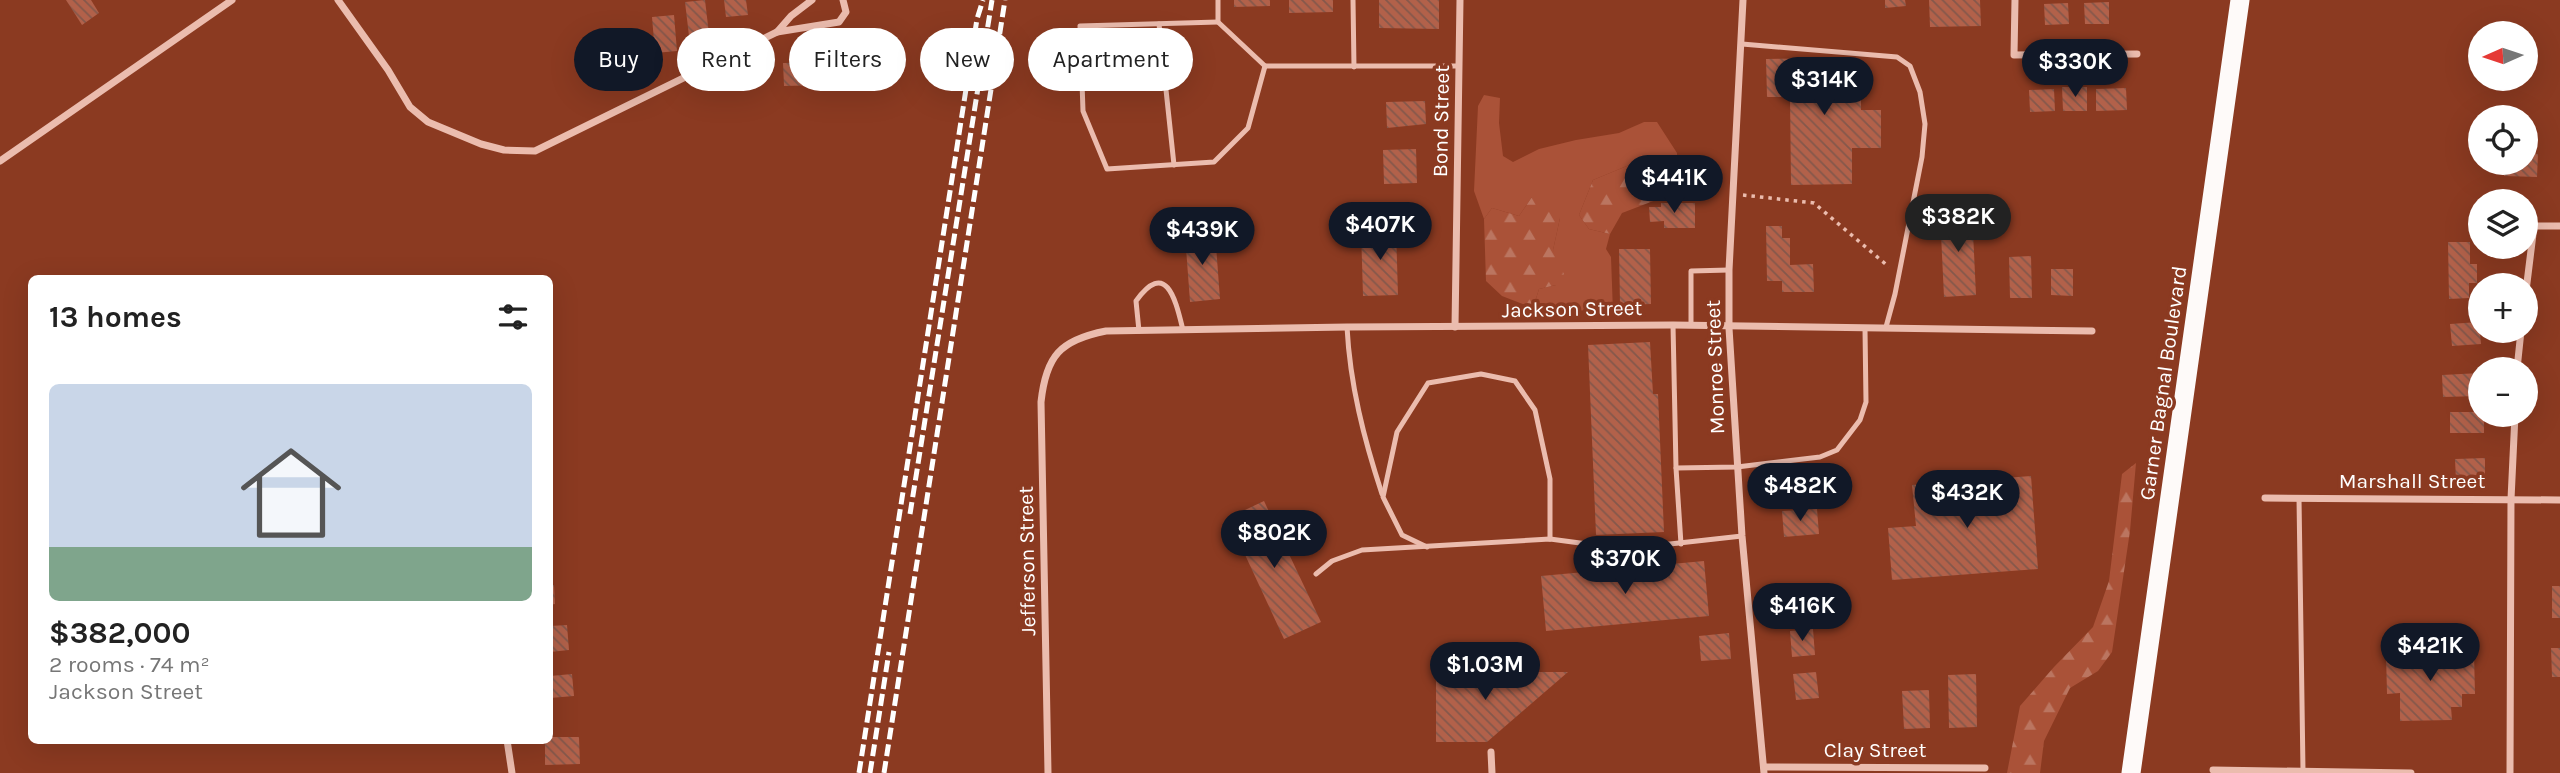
<!DOCTYPE html>
<meta charset="utf-8">
<style>
body{margin:0;font-family:Karla,sans-serif;background:#f6f6f6;color:#222;height:100vh;display:flex;flex-direction:column;font-size:26px;white-space:nowrap}
*{box-sizing:border-box;margin:0}
p{font-size:23px;color:#767676}
.icon{flex:none;width:38px;height:38px;fill:none;stroke:currentColor;stroke-width:2;stroke-linecap:round;stroke-linejoin:round}
.map{position:relative;flex:1;overflow:hidden}
.side{position:absolute;left:28px;top:275px;width:525px;height:469px;display:flex;flex-direction:column;background:#fff;border-radius:10px;box-shadow:0 7px 28px #0002}
.side>*{flex:none}
.guide{position:absolute;left:574px;top:28px;width:665px;height:63px;display:flex;gap:14px}
.needle{width:46px;rotate:267deg}
.buttons{position:absolute;left:2468px;top:21px;display:grid;gap:14px}
.buttons a{display:grid;place-items:center;width:70px;height:70px;border-radius:50%;background:#fff;box-shadow:0 7px 28px #0002;font-size:35px}
.price{position:absolute;translate:-50% -60px;padding:0 16px;border-radius:24px;background:#111827;color:#fff;font-size:23px;line-height:46px;filter:drop-shadow(0 2px 4px #0008)}
.price::after{content:'';position:absolute;left:50%;top:42px;width:21px;height:16px;margin-left:-10px;background:inherit;clip-path:polygon(0 0,100% 0,50% 100%)}
.price.current{background:#222;color:#fff}
ul{padding:0;list-style:none}
li{display:grid;align-content:center;gap:14px;height:371px;padding:0 21px}
li span{display:grid;place-items:center;height:217px;border-radius:10px;color:#555}
li>.icon{margin-inline-start:auto}
span .icon{width:126px;height:126px;fill:#fffc;stroke-width:1}
li b{font-size:30px}
h2{display:flex;justify-content:space-between;align-items:center;height:84px;padding:0 21px;font-size:30px}
.pill{padding:0 24px;border-radius:32px;background:#fff;box-shadow:0 7px 28px #0002;font-size:24px;line-height:63px}
.pill.current{background:#111827;color:#fff}
.map>svg:first-child{display:block}
</style>
<div class="map">
<svg width="2560" height="773" viewBox="0 0 2560 773">
<defs>
<pattern id="forest-firs" width="22" height="20" patternUnits="userSpaceOnUse" patternTransform="scale(1.75)"><rect width="22" height="20" fill="#aa5238"/><path d="M5 1l3.5 6h-7zM16 11l3.5 6h-7z" fill="#bb7560"/></pattern>
<pattern id="building-back-hatch" width="6" height="6" patternUnits="userSpaceOnUse" patternTransform="scale(1.75)"><rect width="6" height="6" fill="#b2614a"/><path d="M-1 5l2 2M0 0l6 6M5-1l2 2" fill="none" stroke="#84584b"/></pattern>
</defs>
<rect width="100%" height="100%" fill="#8b3a21"/>
<!-- green -->
<polygon fill="#aa5238" points="1484,95 1500,98 1499,123 1503,156 1513,162 1539,149 1576,140 1619,133 1644,122 1657,122 1677,153 1677,158 1639,161 1593,180 1579,215 1589,229 1610,234 1606,249 1611,257 1613,312 1533,308 1539,289 1556,285 1553,250 1560,218 1532,197 1519,216 1492,208 1484,219 1474,191 1478,106"/>
<!-- forest -->
<g fill="url(#forest-firs)">
<polygon points="1677,158 1694,180 1686,194 1656,200 1622,213 1610,234 1589,229 1579,215 1593,180 1639,161"/>
<polygon points="1553,190 1560,218 1553,250 1564,274 1556,285 1539,289 1533,308 1502,296 1486,281 1484,219 1492,208 1519,216 1532,197"/>
<polygon points="2136,463 2130,531 2112,652 2098,671 2070,688 2044,741 2040,773 2007,773 2020,706 2054,667 2093,627 2109,581 2122,474"/>
</g>
<!-- building -->
<g fill="url(#building-back-hatch)">
<polygon points="66,0 91,0 99,13 82,25"/>
<polygon points="705,0 709,34 689,36 685,2"/>
<polygon points="724,0 746,0 748,15 726,17"/>
<polygon points="1234,0 1270,0 1270,6 1234,7"/>
<polygon points="1289,0 1333,0 1333,12 1289,13"/>
<polygon points="1379,0 1439,0 1439,29 1379,28"/>
<polygon points="1885,0 1905,0 1906,6 1885,8"/>
<polygon points="1929,0 1980,0 1981,26 1930,27"/>
<polygon points="2109,2 2109,24 2085,24 2084,3"/>
<polygon points="2068,3 2069,24 2045,25 2044,4"/>
<polygon points="674,15 677,51 655,53 652,17"/>
<polygon points="634,37 637,79 617,81 613,39"/>
<polygon points="1852,58 1852,69 1861,69 1861,110 1881,110 1881,148 1852,148 1852,184 1791,185 1790,97 1767,97 1766,59"/>
<polygon points="828,62 828,85 784,86 783,63"/>
<polygon points="2062,87 2087,87 2087,111 2063,111"/>
<polygon points="2126,88 2127,110 2096,111 2096,89"/>
<polygon points="2054,89 2055,111 2030,112 2029,90"/>
<polygon points="1425,101 1426,124 1387,128 1386,102"/>
<polygon points="1416,149 1417,183 1384,184 1383,150"/>
<polygon points="2525,153 2538,154 2537,177 2504,176 2504,172 2494,172 2495,163 2525,163"/>
<polygon points="1661,203 1695,203 1695,228 1664,228 1664,221 1650,222 1649,207 1661,207"/>
<polygon points="1972,211 1976,295 1944,297 1940,213"/>
<polygon points="1766,226 1782,226 1782,238 1790,238 1790,265 1813,264 1814,292 1782,292 1782,281 1767,281"/>
<polygon points="1396,228 1398,295 1363,296 1361,229"/>
<polygon points="1215,232 1220,299 1190,302 1185,234"/>
<polygon points="2448,242 2470,242 2470,264 2477,264 2477,283 2469,283 2469,298 2449,299"/>
<polygon points="1619,249 1650,249 1651,304 1620,305"/>
<polygon points="2031,256 2032,298 2010,298 2009,257"/>
<polygon points="2051,269 2073,269 2073,296 2051,295"/>
<polygon points="2479,322 2481,344 2452,346 2450,324"/>
<polygon points="1650,342 1653,394 1658,394 1664,532 1596,535 1588,345"/>
<polygon points="2480,373 2480,396 2443,397 2442,375"/>
<polygon points="2450,412 2480,412 2480,415 2484,415 2484,433 2450,433"/>
<polygon points="2485,458 2485,480 2456,481 2455,459"/>
<polygon points="2031,476 2038,569 1892,580 1888,528 1916,526 1912,485"/>
<polygon points="1264,501 1321,622 1284,639 1228,518"/>
<polygon points="1817,509 1819,534 1784,537 1782,511"/>
<polygon points="1704,561 1709,616 1546,631 1541,576"/>
<polygon points="550,585 554,585 555,604 550,605"/>
<rect x="2552" y="586" width="8" height="32"/>
<polygon points="567,625 569,650 550,652 550,626"/>
<polygon points="1813,629 1815,655 1792,657 1790,631"/>
<polygon points="1729,633 1731,659 1701,661 1699,636"/>
<polygon points="2551,648 2560,648 2560,677 2552,677"/>
<polygon points="2474,653 2475,694 2462,694 2462,707 2451,707 2452,720 2400,721 2400,693 2387,694 2386,654"/>
<polygon points="1436,672 1568,672 1487,742 1436,742"/>
<polygon points="1816,672 1819,698 1796,700 1793,674"/>
<polygon points="572,674 574,696 550,698 550,676"/>
<polygon points="1976,674 1977,727 1949,728 1948,675"/>
<polygon points="1929,690 1930,728 1904,729 1902,691"/>
<polygon points="550,737 579,737 580,764 545,765 545,740 550,740"/>
</g>
<g fill="none" stroke-linecap="round" stroke-linejoin="round">
<!-- path -->
<polyline stroke="#ebbcae" stroke-width="3.5" stroke-dasharray="3.5 5" stroke-linecap="butt" points="1743,195 1814,203 1889,267"/>
<!-- service -->
<g stroke="#ebbcae" stroke-width="5">
<polyline points="1218,0 1218,22 1265,66 1459,66"/>
<polyline points="1353,0 1354,67"/>
<polyline points="1218,22 1080,26 1083,111 1107,169 1214,162 1248,128 1265,66"/>
<polyline points="1159,24 1174,165"/>
<polyline points="1742,44 1897,57 1910,66 1920,92 1925,124 1922,157 1895,294 1886,327"/>
<polyline points="1673,325 1676,468 1681,544"/>
<polyline points="1691,325 1691,271 1729,270"/>
<path d="M1347,327C1350,385 1364,439 1382,494"/>
<path d="M1139,331L1136,301C1167,258 1176,302 1183,330"/>
<polyline points="1676,468 1737,467 1820,457 1837,450 1860,420 1866,402 1865,329"/>
<polyline points="2299,498 2303,771"/>
<polyline points="1427,547 1402,535 1383,497 1397,432 1428,383 1481,374 1515,381 1535,410 1550,479 1550,539"/>
<polyline points="1316,574 1332,561 1362,550 1550,539 1625,549 1742,536"/>
</g>
<!-- minor -->
<g stroke="#ebbcae" stroke-width="7">
<polyline points="338,0 388,70 410,107 428,122 481,144 504,150 535,151 777,32"/>
<polyline points="812,0 791,16 777,32 839,22 846,12 843,0"/>
<polyline points="1743,0 1729,270 1729,328 1742,536 1764,773"/>
<polyline points="2015,0 2014,55 2137,54"/>
<polyline points="0,161 232,0"/>
<polyline points="2525,299 2534,226 2560,226"/>
<polyline points="1455,327 1460,0"/>
<polyline points="2517,369 2521,331"/>
<polyline points="2265,498 2560,500"/>
<polyline points="507,740 512,773"/>
<polyline points="1491,752 1492,773"/>
<polyline points="1764,767 1985,768"/>
<polyline points="2213,770 2411,773"/>
<path d="M1048,773L1041,402C1046,356 1060,340 1106,331L1347,327L1673,325L2092,331"/>
<polyline points="2510,773 2511,499 2515,415"/>
</g>
<!-- trunk -->
<polyline stroke="#fefaf9" stroke-width="19" points="2131,773 2240,0"/>
<!-- rail -->
<g stroke="#fff" stroke-width="5" stroke-dasharray="12 5" stroke-linecap="butt">
<polyline points="910,514 992,0"/>
<polyline points="859,773 977,19 983,0"/>
<polyline points="870,773 889,652"/>
<polyline points="884,773 1005,0"/>
</g>
</g>
<g text-anchor="middle" stroke-width="7" stroke-linejoin="round" paint-order="stroke">
<!-- street labels -->
<g font-size="21" fill="#fff" stroke="#8b3a21">
<text transform="translate(1441 121) rotate(-89)" y="7">Bond Street</text>
<text transform="translate(1572 309) rotate(-1)" y="7">Jackson Street</text>
<text transform="translate(1715 367) rotate(-92)" y="7">Monroe Street</text>
<text transform="translate(2163 383) rotate(-82)" y="7">Garner Bagnal Boulevard</text>
<text x="2412" y="488">Marshall Street</text>
<text transform="translate(1027 561) rotate(-91)" y="7">Jefferson Street</text>
<text x="1875" y="757">Clay Street</text>
</g>
</g>
</svg>
<div class="buttons">
<a><svg class="needle" viewBox="-14 -14 28 28"><path d="M0-13l5 13h-10z" fill="#e53935"/><path d="M0 13l5-13h-10z" fill="#767676"/></svg></a>
<a><svg class="icon" aria-label="locate" viewBox="0 0 24 24"><circle cx="12" cy="12" r="6"/><path d="M12 2v4M12 18v4M2 12h4M18 12h4"/></svg></a>
<a><svg class="icon" aria-label="layers" viewBox="0 0 24 24"><path d="M12 4l9 5-9 5-9-5zM3 14l9 5 9-5"/></svg></a>
<a>+</a>
<a>−</a>
</div>
<b class="price" style="left:2075px;top:99px">$330K</b>
<b class="price" style="left:1824px;top:117px">$314K</b>
<b class="price" style="left:1674px;top:215px">$441K</b>
<b class="price current" style="left:1958px;top:254px">$382K</b>
<b class="price" style="left:1380px;top:262px">$407K</b>
<b class="price" style="left:1202px;top:267px">$439K</b>
<b class="price" style="left:1800px;top:523px">$482K</b>
<b class="price" style="left:1967px;top:530px">$432K</b>
<b class="price" style="left:1274px;top:570px">$802K</b>
<b class="price" style="left:1625px;top:596px">$370K</b>
<b class="price" style="left:1802px;top:643px">$416K</b>
<b class="price" style="left:2430px;top:683px">$421K</b>
<b class="price" style="left:1485px;top:702px">$1.03M</b>
<div class="guide">
<a class="pill current">Buy</a>
<a class="pill">Rent</a>
<a class="pill">Filters</a>
<a class="pill">New</a>
<a class="pill">Apartment</a>
</div>
<section class="side">
<h2>13 homes<svg class="icon" aria-label="filters" viewBox="0 0 24 24"><path d="M4 7h16M4 17h16"/><circle cx="9" cy="7" r="2"/><circle cx="15" cy="17" r="2"/></svg></h2>
<ul>
<li><span style="background:linear-gradient(#c9d6e8 75%,#7fa58c 0)"><svg class="icon" aria-label="home" viewBox="0 0 24 24"><path d="M3 11l9-7 9 7M6 9v11h12V9"/></svg></span><div><b>$382,000</b><p>2 rooms · 74 m²</p><p>Jackson Street</p></div></li>
</ul>
</section>
</div>
